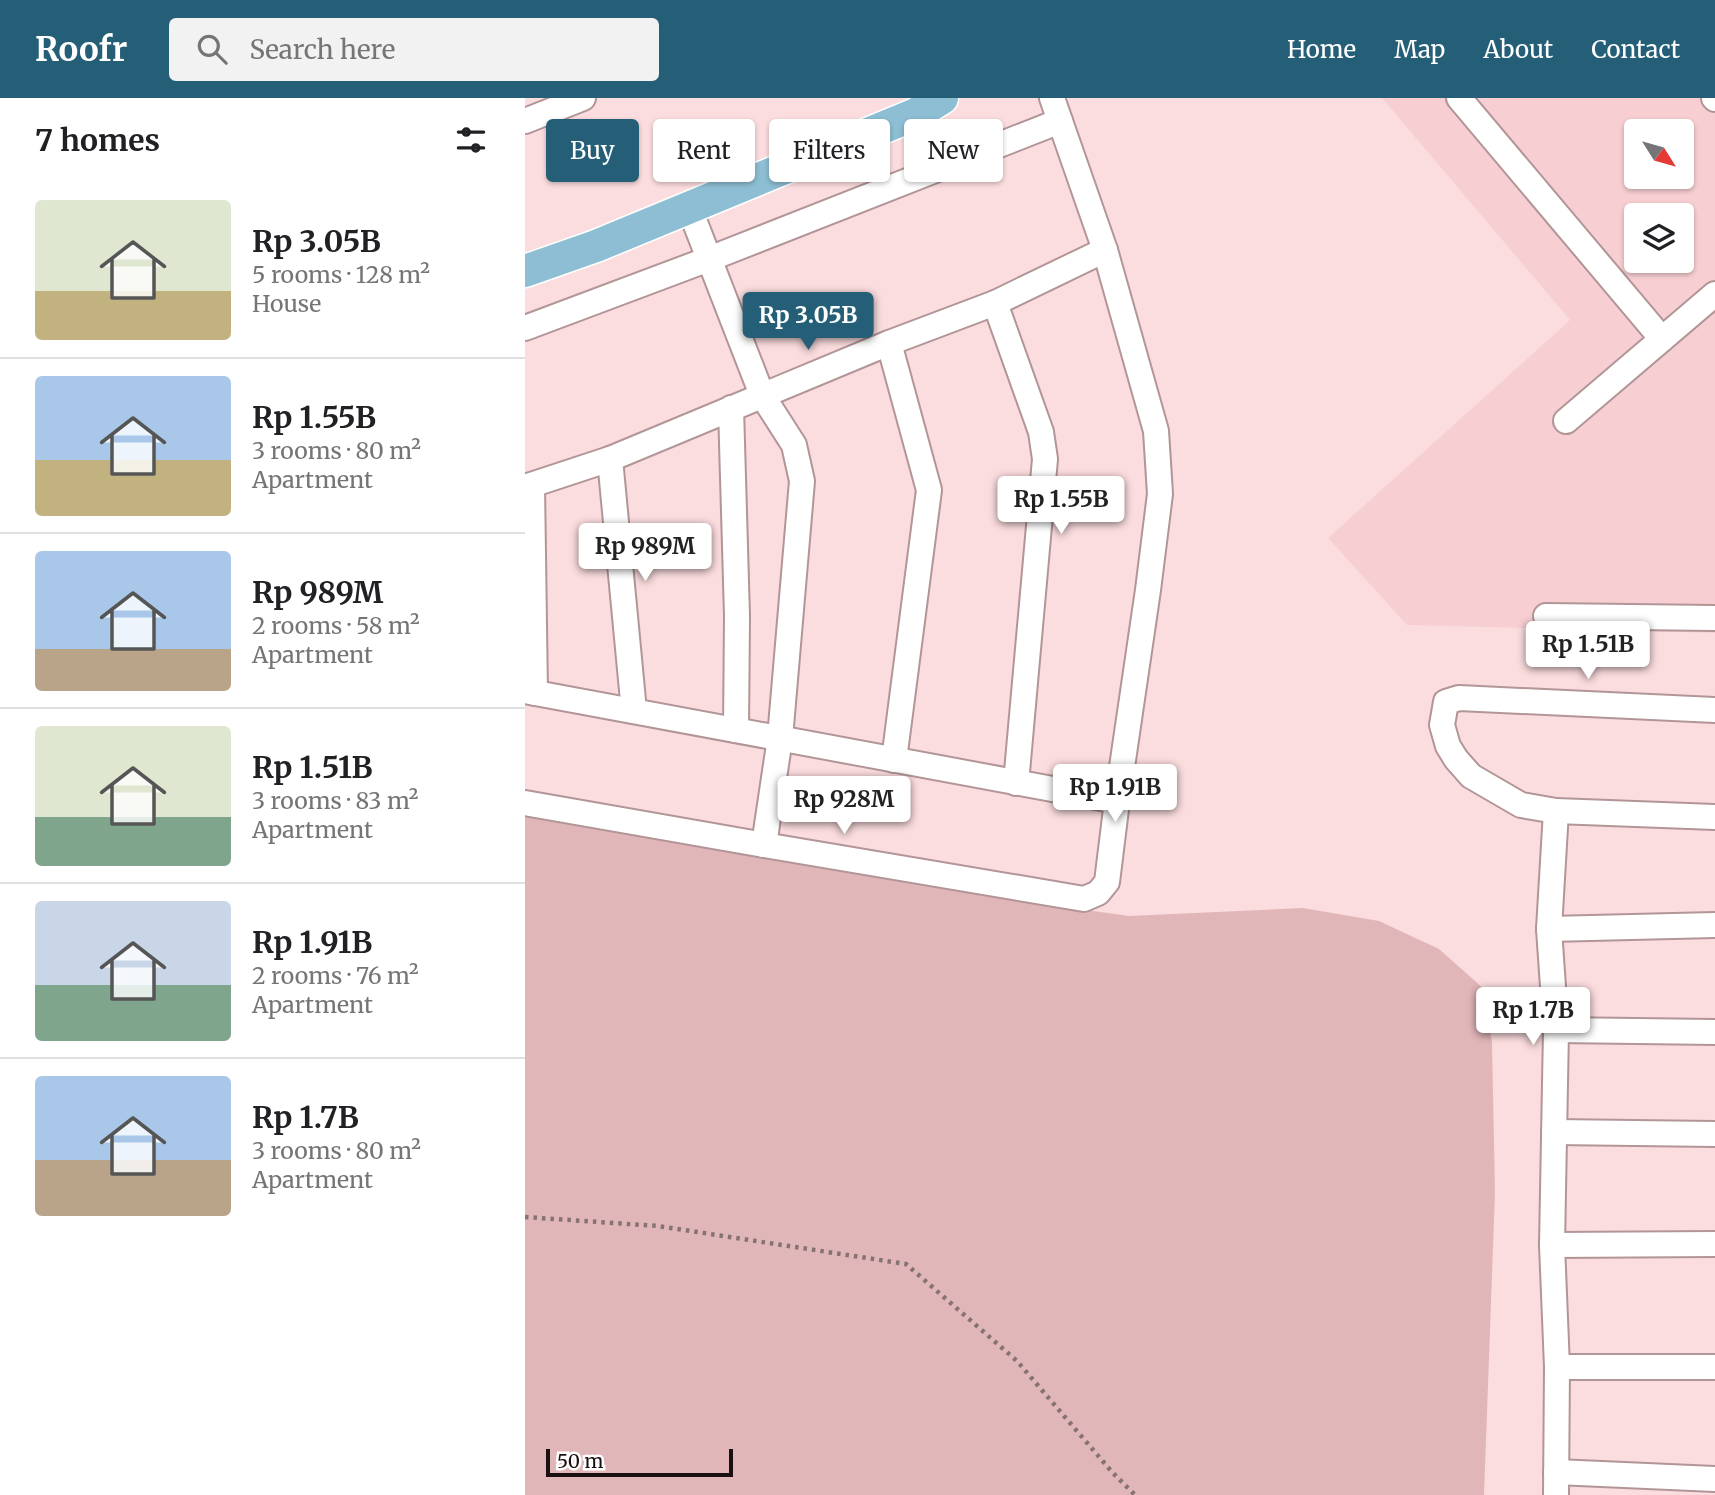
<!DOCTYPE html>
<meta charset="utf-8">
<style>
body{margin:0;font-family:Merriweather,serif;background:#f2f2f2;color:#202124;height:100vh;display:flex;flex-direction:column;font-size:26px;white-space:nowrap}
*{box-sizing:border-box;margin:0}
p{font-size:23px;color:#757577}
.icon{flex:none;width:38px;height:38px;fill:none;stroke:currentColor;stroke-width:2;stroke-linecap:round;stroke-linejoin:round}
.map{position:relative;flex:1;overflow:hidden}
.side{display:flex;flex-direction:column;background:#fff;width:525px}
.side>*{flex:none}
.guide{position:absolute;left:21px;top:21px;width:665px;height:63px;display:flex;gap:14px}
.needle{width:46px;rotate:127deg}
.buttons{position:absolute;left:1099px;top:21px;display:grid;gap:14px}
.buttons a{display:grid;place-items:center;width:70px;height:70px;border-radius:7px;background:#fff;box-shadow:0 2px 5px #0004;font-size:35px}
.scale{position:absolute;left:21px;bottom:18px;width:187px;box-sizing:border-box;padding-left:7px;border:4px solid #1b1011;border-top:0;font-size:19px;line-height:24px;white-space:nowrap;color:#1b1011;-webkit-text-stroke:5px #fff;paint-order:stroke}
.price{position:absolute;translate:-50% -60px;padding:0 16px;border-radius:7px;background:#fff;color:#222;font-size:23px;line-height:46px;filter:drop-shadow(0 2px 4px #0008)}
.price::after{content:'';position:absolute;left:50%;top:42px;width:21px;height:16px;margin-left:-10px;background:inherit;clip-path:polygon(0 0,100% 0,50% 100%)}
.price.current{background:#245f77;color:#fff}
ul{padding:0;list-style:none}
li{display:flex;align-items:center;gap:21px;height:175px;padding:0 35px}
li+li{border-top:2px solid #e0e0e0}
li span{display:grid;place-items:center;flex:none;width:196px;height:140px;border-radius:7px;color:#555}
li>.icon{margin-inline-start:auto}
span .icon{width:84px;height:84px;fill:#fffc;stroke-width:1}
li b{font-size:30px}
h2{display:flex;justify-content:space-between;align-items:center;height:84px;padding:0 35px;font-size:30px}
.pill{padding:0 24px;border-radius:7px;background:#fff;box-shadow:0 2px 5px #0004;font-size:24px;line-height:63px}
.pill.current{background:#245f77;color:#fff}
header{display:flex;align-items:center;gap:42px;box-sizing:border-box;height:98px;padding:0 35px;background:#245f77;color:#fff}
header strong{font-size:33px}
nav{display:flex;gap:38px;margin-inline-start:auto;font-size:24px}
.search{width:490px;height:63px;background:#f2f2f2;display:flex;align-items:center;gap:18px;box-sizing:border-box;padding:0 24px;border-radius:7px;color:#757577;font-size:26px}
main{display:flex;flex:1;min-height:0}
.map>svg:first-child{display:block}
</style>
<header>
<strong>Roofr</strong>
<div class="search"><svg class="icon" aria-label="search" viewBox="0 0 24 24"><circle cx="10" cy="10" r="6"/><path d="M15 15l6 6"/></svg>Search here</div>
<nav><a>Home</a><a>Map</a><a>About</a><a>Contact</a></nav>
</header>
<main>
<section class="side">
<h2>7 homes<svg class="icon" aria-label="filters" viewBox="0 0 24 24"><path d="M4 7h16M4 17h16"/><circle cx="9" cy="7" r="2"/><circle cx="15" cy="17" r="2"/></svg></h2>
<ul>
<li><span style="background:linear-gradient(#dfe7d0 65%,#c2b280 0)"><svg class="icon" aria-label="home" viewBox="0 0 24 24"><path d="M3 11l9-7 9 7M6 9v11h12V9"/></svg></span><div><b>Rp 3.05B</b><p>5 rooms · 128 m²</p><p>House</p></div></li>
<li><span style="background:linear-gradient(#a9c7e8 60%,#c2b280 0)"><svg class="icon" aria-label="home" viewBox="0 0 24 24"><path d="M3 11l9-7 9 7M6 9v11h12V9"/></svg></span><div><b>Rp 1.55B</b><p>3 rooms · 80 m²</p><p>Apartment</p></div></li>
<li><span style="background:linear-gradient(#a9c7e8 70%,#b9a48a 0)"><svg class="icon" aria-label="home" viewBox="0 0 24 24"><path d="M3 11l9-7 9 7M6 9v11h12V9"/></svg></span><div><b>Rp 989M</b><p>2 rooms · 58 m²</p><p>Apartment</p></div></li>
<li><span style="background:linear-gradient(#dfe7d0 65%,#7fa58c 0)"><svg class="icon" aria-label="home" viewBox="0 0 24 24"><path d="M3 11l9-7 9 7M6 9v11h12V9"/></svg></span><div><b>Rp 1.51B</b><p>3 rooms · 83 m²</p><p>Apartment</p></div></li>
<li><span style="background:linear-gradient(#c9d6e8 60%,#7fa58c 0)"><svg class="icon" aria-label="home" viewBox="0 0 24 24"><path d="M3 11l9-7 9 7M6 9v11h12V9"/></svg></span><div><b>Rp 1.91B</b><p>2 rooms · 76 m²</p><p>Apartment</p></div></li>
<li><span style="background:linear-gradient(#a9c7e8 60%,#b9a48a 0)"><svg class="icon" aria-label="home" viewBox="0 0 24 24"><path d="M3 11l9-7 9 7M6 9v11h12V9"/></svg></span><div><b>Rp 1.7B</b><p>3 rooms · 80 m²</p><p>Apartment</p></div></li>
</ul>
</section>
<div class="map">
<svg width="1190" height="1397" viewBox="0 0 1190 1397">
<rect width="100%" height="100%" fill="#fcdddf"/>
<!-- built -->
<path fill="#f7cfd2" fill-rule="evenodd" d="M857,0H1190V535L882,527L803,440L1045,222ZM1111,33H1157V79H1111ZM1111,117H1157V163H1111Z"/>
<!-- green -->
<polygon fill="#e1b6b9" points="0,718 533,808 604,818 778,810 854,823 914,851 959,891 967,945 970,1095 959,1397 0,1397"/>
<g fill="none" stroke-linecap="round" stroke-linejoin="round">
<!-- minor casing -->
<g stroke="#b29597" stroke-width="28">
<g id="minor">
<polyline points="934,0 1137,241"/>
<polyline points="1189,0 1190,1"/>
<polyline points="0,23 58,0"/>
<polyline points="164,109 237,297 269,347 277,383 255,640 239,747"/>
<polyline points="470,205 516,334 520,361 491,685"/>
<polyline points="0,230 184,161 535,23"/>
<polyline points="364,245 404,392 369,662"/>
<polyline points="206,310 212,518 211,632"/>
<polyline points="1041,323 1190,196"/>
<polyline points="85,361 109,613"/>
<polyline points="7,387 10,595"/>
<polyline points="0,389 85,361 364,245 470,205 580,152"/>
<polyline points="1021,518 1190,520"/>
<polyline points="0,593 592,703 623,492 635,396 631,333 580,152 527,0"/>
<polyline points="0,705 239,747 559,801 573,795 582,784 592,703"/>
<polyline points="1031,713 1190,719"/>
<polyline points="1024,831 1190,827"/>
<polyline points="1031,932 1190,934"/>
<polyline points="1029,1034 1190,1036"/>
<polyline points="1027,1147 1190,1146"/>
<polyline points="1032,1269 1190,1269"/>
<polyline points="1031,1374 1190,1381"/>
<polyline points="1031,1397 1032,1269 1027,1147 1031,932 1024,831 1031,713 996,707 946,678 931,661 923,648 917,627 921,604 934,600 1190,612"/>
</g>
</g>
<!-- major casing -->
<g stroke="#fff" stroke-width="35">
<polyline id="major" points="0,173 71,148 391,16 417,0"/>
</g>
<!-- path -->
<polyline stroke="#867273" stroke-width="4.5" stroke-dasharray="3.5 5" stroke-linecap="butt" points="0,1119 133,1128 381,1166 492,1263 587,1374 610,1397"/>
<!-- minor -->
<use href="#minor" stroke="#fff" stroke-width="24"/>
<!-- major -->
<use href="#major" stroke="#8dbed3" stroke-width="32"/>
</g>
</svg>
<div class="buttons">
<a><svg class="needle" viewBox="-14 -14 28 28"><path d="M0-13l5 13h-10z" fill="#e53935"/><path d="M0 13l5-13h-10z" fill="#757577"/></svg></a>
<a><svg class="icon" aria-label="layers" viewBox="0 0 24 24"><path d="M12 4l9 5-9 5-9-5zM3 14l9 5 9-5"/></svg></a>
</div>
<div class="scale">50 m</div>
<b class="price current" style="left:283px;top:254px">Rp 3.05B</b>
<b class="price" style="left:536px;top:438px">Rp 1.55B</b>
<b class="price" style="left:120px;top:485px">Rp 989M</b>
<b class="price" style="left:1063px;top:583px">Rp 1.51B</b>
<b class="price" style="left:590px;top:726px">Rp 1.91B</b>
<b class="price" style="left:319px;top:738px">Rp 928M</b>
<b class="price" style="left:1008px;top:949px">Rp 1.7B</b>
<div class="guide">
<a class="pill current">Buy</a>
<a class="pill">Rent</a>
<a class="pill">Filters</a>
<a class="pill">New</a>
</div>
</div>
</main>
